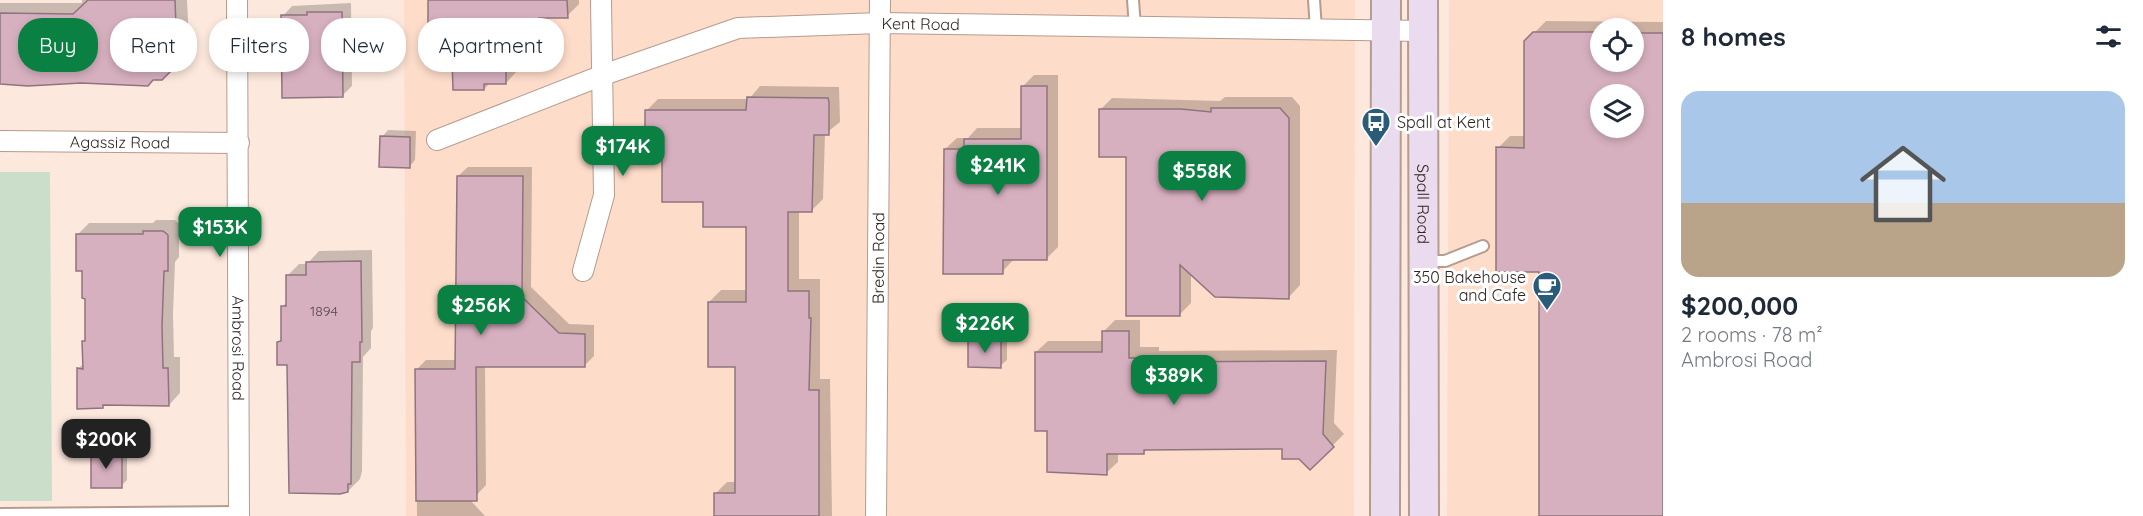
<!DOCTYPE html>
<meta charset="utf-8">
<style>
body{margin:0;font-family:Quicksand,sans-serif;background:#f2f2f3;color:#1f2937;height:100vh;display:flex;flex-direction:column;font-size:22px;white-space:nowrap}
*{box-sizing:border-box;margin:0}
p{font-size:20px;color:#747a83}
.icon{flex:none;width:33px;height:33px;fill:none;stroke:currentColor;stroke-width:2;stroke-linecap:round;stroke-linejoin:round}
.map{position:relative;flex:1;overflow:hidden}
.drawer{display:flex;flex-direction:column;background:#fff;width:480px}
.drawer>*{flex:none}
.top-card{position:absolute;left:18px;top:18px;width:570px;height:54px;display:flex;gap:12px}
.controls{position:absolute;left:1590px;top:18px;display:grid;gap:12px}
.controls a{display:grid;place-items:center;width:54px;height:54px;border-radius:50%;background:#fff;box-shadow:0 3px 9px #0003;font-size:30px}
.price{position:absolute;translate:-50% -51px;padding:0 14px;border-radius:12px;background:#0b8043;color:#fff;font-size:20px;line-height:39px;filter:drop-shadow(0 2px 3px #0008)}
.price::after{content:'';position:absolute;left:50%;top:36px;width:18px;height:14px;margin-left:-9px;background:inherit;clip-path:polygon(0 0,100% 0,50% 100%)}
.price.selected{background:#222;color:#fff}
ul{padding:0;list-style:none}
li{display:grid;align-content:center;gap:12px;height:318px;padding:0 18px}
li span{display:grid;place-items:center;height:186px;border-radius:18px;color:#555}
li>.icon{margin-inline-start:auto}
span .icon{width:108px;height:108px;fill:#fffc;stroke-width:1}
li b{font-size:26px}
h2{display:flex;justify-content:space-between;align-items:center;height:72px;padding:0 18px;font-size:26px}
.pill{padding:0 21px;border-radius:24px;background:#fff;box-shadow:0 3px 9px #0003;font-size:21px;line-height:54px}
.pill.selected{background:#0b8043;color:#fff}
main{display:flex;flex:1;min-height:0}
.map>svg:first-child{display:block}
</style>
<main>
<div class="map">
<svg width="1663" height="516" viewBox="0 0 1663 516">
<rect width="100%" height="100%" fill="#fde8dd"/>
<!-- built -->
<g fill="#fedcca" fill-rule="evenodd">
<polygon points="404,0 1355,0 1354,516 406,516"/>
<path d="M1449,0H1663V516H1447ZM1600,28H1634V62H1600ZM1600,94H1634V128H1600Z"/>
</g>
<!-- green -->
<polygon fill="#cadec9" points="0,172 50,172 52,501 0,501"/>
<!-- shadow -->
<g fill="#0003" fill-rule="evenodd">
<polygon points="82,0 187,0 189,40 183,47 183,56 161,79 0,82 0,3 82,3"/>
<polygon points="429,0 579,0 579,4 567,16 539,16 517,39 517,71 506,83 490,83 484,89 452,27"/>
<polygon points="351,3 352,86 342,96 283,16 292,6"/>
<path d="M1546,21L1663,22V516H1540L1541,271L1498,148L1510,136H1525L1534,33ZM1600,28H1634V62H1600ZM1600,94H1634V128H1600Z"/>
<polygon points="1034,75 1058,75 1058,247 1046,259 1014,259 1002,272 945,149 957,138 968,138 977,128 1022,128 1022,87"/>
<polygon points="760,86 839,87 840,122 825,134 823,199 811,211 799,211 799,279 820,279 820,379 830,379 832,516 715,516 715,494 727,482 736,482 736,366 709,302 721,290 747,290 747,226 705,200 663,154 646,111 658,99 749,99"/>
<polygon points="1225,97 1292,97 1300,106 1300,285 1289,297 1191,273 1191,303 1179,315 1127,155 1100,110 1112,98 1220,101"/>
<polygon points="388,130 416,131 415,160 409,167 382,137"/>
<polygon points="468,167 532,167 531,287 569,324 594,325 594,356 584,366 485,365 486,485 471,501 485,516 417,516 416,370 426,360 457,360 458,176"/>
<polygon points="156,220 175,220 179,224 179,257 175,262 173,314 174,357 180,357 180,393 169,405 105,404 102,407 78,369 84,363 87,297 77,235 89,223 153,223"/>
<polygon points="372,250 373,328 371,331 371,348 363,357 362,471 360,479 348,491 288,482 289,363 279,342 282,338 282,307 287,302 287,276 299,264 307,264 319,251"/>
<polygon points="1115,320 1140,320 1140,347 1159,347 1159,351 1337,350 1334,423 1344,434 1310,468 1300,457 1283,448 1148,448 1144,453 1118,453 1118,462 1106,473 1074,473 1048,430 1036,352 1048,341 1104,341 1104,331"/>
<polygon points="976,334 1007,334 1007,360 1000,366 970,340"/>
<polygon points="99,445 127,445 127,480 121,486 93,451"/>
</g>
<!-- building -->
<g fill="#d7b0bf" stroke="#8e747e" stroke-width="1.5" fill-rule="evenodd">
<polygon points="88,0 175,0 177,53 172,60 172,70 162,80 153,80 148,86 81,83 28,86 0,84 0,13 73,14"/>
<polygon points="428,0 567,0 568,18 539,18 506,53 506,84 484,84 484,90 453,90 451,29 428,29"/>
<polygon points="307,12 342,12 343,97 282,98 281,15 307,15"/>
<path d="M1533,32H1600V62H1634V33H1663V516H1539V272H1496V147L1524,148V41ZM1600,94H1634V128H1600Z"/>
<polygon points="1021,86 1047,86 1047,260 1003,260 1003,274 943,274 944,149 964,149 964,139 1021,139"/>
<polygon points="747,97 828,98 829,102 829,135 814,135 812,212 788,212 788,291 809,291 809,318 811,318 809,390 819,390 819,516 714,516 714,493 735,493 735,367 708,367 708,302 746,302 746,227 703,227 703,202 662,202 662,155 645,155 645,110 746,110"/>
<polygon points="1211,108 1280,108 1289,118 1289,299 1215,297 1180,265 1180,316 1126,316 1126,157 1099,157 1099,109 1181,109 1211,112"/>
<polygon points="380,136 410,137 410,168 379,167"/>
<polygon points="457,176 523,176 522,297 559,333 585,334 585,367 476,367 477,501 416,501 415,369 455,369"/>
<polygon points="143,231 163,231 168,235 168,271 164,271 162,326 163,368 168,368 169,406 103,405 103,408 77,409 77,368 83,369 82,341 85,341 85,299 82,298 82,271 76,271 76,234 143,234"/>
<polygon points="361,261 362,342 360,342 360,362 352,362 351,484 348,484 348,492 340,494 289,493 287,365 277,365 277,342 281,341 281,306 286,306 286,275 306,275 306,262"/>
<polygon points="1102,331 1129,331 1129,358 1148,358 1148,362 1326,361 1323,434 1334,447 1310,470 1299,459 1282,459 1282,449 1144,450 1144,454 1107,454 1107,475 1047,472 1047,431 1035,431 1035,352 1102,352"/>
<polygon points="968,340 1001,340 1001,368 968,367"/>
<rect x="91" y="451" width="31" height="37"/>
</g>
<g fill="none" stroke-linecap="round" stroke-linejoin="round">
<!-- lane casing -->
<g stroke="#b49c8f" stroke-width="14">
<g id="lane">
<polyline points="1133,0 1135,27"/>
<polyline points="1314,0 1316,29"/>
<polyline points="1426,261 1445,261 1483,246"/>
<polyline points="0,514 239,512"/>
</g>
</g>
<!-- street casing -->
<g stroke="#b49c8f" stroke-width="22">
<g id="street">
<path id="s1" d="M237,0L239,516"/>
<path id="s2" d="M437,140L603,75L738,28L880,23L1424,31"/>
<path id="s3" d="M0,141L239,143"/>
<polyline points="583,271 604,195 601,0"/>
<path id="s4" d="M876,516L880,0"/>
</g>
</g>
<!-- secondary casing -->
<g stroke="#b49c8f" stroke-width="32">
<g id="secondary">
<path id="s5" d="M1423,0L1424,516"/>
<polyline points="1385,516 1386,0"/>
</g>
</g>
<!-- lane -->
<use href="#lane" stroke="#fff" stroke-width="10"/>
<!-- street -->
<use href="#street" stroke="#fff" stroke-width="20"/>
<!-- secondary -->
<use href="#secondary" stroke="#eadcee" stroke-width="28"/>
</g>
<!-- icons -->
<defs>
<g id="bus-pin" transform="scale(1.5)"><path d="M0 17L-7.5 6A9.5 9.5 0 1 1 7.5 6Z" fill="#2a5c79" stroke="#fff"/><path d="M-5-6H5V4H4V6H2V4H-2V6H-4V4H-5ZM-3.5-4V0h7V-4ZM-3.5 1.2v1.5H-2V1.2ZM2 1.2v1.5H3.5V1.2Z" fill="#fff"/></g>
<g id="cafe-pin" transform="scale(1.5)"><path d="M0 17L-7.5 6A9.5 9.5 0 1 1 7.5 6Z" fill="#2a5c79" stroke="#fff"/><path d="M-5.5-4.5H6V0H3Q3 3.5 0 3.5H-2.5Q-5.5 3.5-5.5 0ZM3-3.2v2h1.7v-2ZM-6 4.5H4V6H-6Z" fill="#fff"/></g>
</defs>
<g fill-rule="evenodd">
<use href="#bus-pin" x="1376" y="122"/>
<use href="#cafe-pin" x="1547" y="286"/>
</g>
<g text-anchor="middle" stroke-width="6" stroke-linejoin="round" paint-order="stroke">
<!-- number labels -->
<g font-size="14" fill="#584747">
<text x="324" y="316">1894</text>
</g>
<!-- street labels -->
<g font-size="16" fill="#2e241f" stroke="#fff">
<text dy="6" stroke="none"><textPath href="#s2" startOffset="504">Kent Road</textPath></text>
<text dy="6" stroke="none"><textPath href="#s3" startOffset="120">Agassiz Road</textPath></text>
<text dy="6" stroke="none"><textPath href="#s5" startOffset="204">Spall Road</textPath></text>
<text dy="6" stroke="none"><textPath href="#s4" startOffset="258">Bredin Road</textPath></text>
<text dy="6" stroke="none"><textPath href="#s1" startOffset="348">Ambrosi Road</textPath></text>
</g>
<!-- poi labels -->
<g font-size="16" fill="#2e241f" stroke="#fff" text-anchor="start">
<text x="1397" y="128">Spall at Kent</text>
<text x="1526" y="283" text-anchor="end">350 Bakehouse<tspan x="1526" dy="18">and Cafe</tspan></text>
</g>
</g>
</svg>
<div class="controls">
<a><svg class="icon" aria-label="locate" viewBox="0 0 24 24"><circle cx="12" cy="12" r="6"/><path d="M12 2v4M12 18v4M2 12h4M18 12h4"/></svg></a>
<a><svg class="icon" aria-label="layers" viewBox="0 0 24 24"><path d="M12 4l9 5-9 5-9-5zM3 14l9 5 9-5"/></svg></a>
</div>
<b class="price" style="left:623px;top:177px">$174K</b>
<b class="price" style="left:998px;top:196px">$241K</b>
<b class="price" style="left:1202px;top:202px">$558K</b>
<b class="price" style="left:220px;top:258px">$153K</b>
<b class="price" style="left:481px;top:336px">$256K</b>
<b class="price" style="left:985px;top:354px">$226K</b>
<b class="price" style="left:1174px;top:406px">$389K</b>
<b class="price selected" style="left:106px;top:470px">$200K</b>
<div class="top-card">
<a class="pill selected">Buy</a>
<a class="pill">Rent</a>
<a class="pill">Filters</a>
<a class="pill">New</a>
<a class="pill">Apartment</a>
</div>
</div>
<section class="drawer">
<h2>8 homes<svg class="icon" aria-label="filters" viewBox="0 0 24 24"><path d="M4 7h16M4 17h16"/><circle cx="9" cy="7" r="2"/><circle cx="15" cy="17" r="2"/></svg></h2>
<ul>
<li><span style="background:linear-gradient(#a9c7e8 60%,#b9a48a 0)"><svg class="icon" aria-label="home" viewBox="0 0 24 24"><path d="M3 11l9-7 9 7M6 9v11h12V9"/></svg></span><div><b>$200,000</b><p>2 rooms · 78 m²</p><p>Ambrosi Road</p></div></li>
</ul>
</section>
</main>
